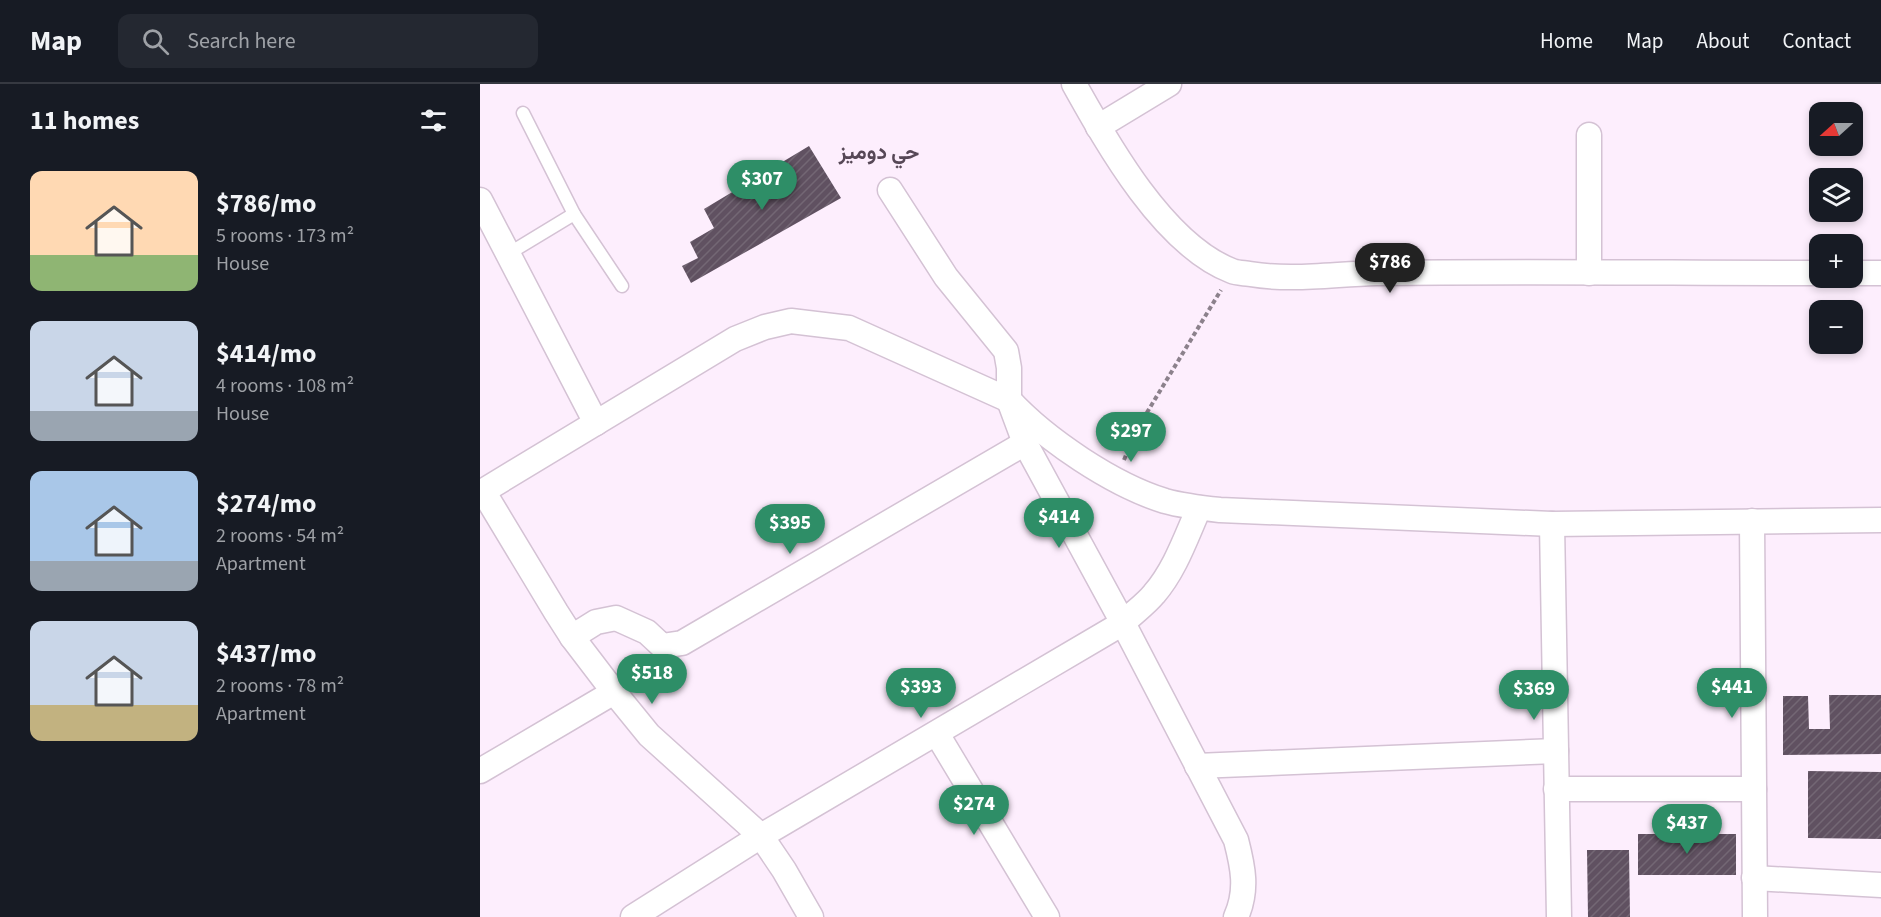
<!DOCTYPE html>
<meta charset="utf-8">
<style>
body{margin:0;font-family:"Source Sans 3",Vazirmatn,sans-serif;background:#242831;color:#f1f3f6;height:100vh;display:flex;flex-direction:column;font-size:22px;white-space:nowrap}
*{box-sizing:border-box;margin:0}
p{font-size:20px;color:#9ea1a6}
.icon{flex:none;width:33px;height:33px;fill:none;stroke:currentColor;stroke-width:2;stroke-linecap:round;stroke-linejoin:round}
.map{position:relative;flex:1;overflow:hidden}
.panel{display:flex;flex-direction:column;background:#171b24;width:480px}
.panel>*{flex:none}
.needle{width:39px;rotate:249deg}
.controls{position:absolute;left:1329px;top:18px;display:grid;gap:12px}
.controls a{display:grid;place-items:center;width:54px;height:54px;border-radius:12px;background:#171b24;box-shadow:0 3px 9px #0003;font-size:30px}
.price{position:absolute;translate:-50% -51px;padding:0 14px;border-radius:21px;background:#2e8e67;color:#fff;font-size:20px;line-height:39px;filter:drop-shadow(0 2px 3px #0008)}
.price::after{content:'';position:absolute;left:50%;top:36px;width:18px;height:14px;margin-left:-9px;background:inherit;clip-path:polygon(0 0,100% 0,50% 100%)}
.price.active{background:#222;color:#fff}
ul{padding:0;list-style:none}
li{display:flex;align-items:center;gap:18px;height:150px;padding:0 30px}
li span{display:grid;place-items:center;flex:none;width:168px;height:120px;border-radius:12px;color:#555}
li>.icon{margin-inline-start:auto}
span .icon{width:72px;height:72px;fill:#fffc;stroke-width:1}
li b{font-size:26px}
h2{display:flex;justify-content:space-between;align-items:center;height:72px;padding:0 30px;font-size:26px}
header{display:flex;align-items:center;gap:36px;box-sizing:border-box;height:84px;padding:0 30px;background:#171b24;border-bottom:2px solid #363941}
header strong{font-size:28px}
nav{display:flex;gap:33px;margin-inline-start:auto;font-size:21px}
.search{width:420px;height:54px;background:#242831;display:flex;align-items:center;gap:15px;box-sizing:border-box;padding:0 21px;border-radius:12px;color:#9ea1a6;font-size:22px}
main{display:flex;flex:1;min-height:0}
.map>svg:first-child{display:block}
</style>
<header>
<strong>Map</strong>
<div class="search"><svg class="icon" aria-label="search" viewBox="0 0 24 24"><circle cx="10" cy="10" r="6"/><path d="M15 15l6 6"/></svg>Search here</div>
<nav><a>Home</a><a>Map</a><a>About</a><a>Contact</a></nav>
</header>
<main>
<section class="panel">
<h2>11 homes<svg class="icon" aria-label="filters" viewBox="0 0 24 24"><path d="M4 7h16M4 17h16"/><circle cx="9" cy="7" r="2"/><circle cx="15" cy="17" r="2"/></svg></h2>
<ul>
<li><span style="background:linear-gradient(#ffd9b3 70%,#8fb573 0)"><svg class="icon" aria-label="home" viewBox="0 0 24 24"><path d="M3 11l9-7 9 7M6 9v11h12V9"/></svg></span><div><b>$786/mo</b><p>5 rooms · 173 m²</p><p>House</p></div></li>
<li><span style="background:linear-gradient(#c9d6e8 75%,#9aa5b1 0)"><svg class="icon" aria-label="home" viewBox="0 0 24 24"><path d="M3 11l9-7 9 7M6 9v11h12V9"/></svg></span><div><b>$414/mo</b><p>4 rooms · 108 m²</p><p>House</p></div></li>
<li><span style="background:linear-gradient(#a9c7e8 75%,#9aa5b1 0)"><svg class="icon" aria-label="home" viewBox="0 0 24 24"><path d="M3 11l9-7 9 7M6 9v11h12V9"/></svg></span><div><b>$274/mo</b><p>2 rooms · 54 m²</p><p>Apartment</p></div></li>
<li><span style="background:linear-gradient(#c9d6e8 70%,#c2b280 0)"><svg class="icon" aria-label="home" viewBox="0 0 24 24"><path d="M3 11l9-7 9 7M6 9v11h12V9"/></svg></span><div><b>$437/mo</b><p>2 rooms · 78 m²</p><p>Apartment</p></div></li>
</ul>
</section>
<div class="map">
<svg width="1401" height="833" viewBox="0 0 1401 833">
<defs>
<pattern id="building-hatch" width="6" height="6" patternUnits="userSpaceOnUse" patternTransform="scale(1.5)"><rect width="6" height="6" fill="#605161"/><path d="M-1 1l2-2M0 6l6-6M5 7l2-2" fill="none" stroke="#736774"/></pattern>
</defs>
<rect width="100%" height="100%" fill="#fdeefd"/>
<!-- building -->
<g fill="url(#building-hatch)">
<polygon points="329,62 361,114 211,199 202,182 218,174 210,158 234,144 224,125"/>
<polygon points="1349,611 1401,611 1401,670 1303,671 1303,612 1328,612 1329,645 1350,645"/>
<polygon points="1328,687 1401,688 1401,755 1328,754"/>
<rect x="1158" y="750" width="98" height="41"/>
<polygon points="1107,766 1149,766 1150,833 1108,833"/>
</g>
<g fill="none" stroke-linecap="round" stroke-linejoin="round">
<!-- service casing -->
<g stroke="#d4c2d4" stroke-width="15">
<g id="service">
<polyline points="94,130 142,202"/>
<polyline points="28,170 94,130 43,29"/>
</g>
</g>
<!-- minor casing -->
<g stroke="#d4c2d4" stroke-width="27">
<g id="minor">
<path d="M594,0C628,61 684,161 752,187C757,189 764,189 770,190C811,197 854,190 896,189C1044,187 1192,189 1340,189"/>
<polyline points="618,43 689,0"/>
<path d="M410,106L466,193L526,267L529,284V316L545,359L643,539L756,756C763,783 768,806 756,833"/>
<polyline points="0,116 116,339"/>
<polyline points="1109,189 1109,51"/>
<polyline points="1372,189 1401,189"/>
<polyline points="3,407 76,528 92,553 134,608 169,651 281,752 304,786 331,833"/>
<path d="M0,409L255,255L285,243L311,237L369,244L529,316C566,356 633,401 685,417C703,422 721,424 740,426L1072,440L1401,436"/>
<polyline points="1272,437 1275,833"/>
<polyline points="1072,440 1079,833"/>
<polyline points="92,553 116,538 136,534 167,548 182,562 202,559 545,359"/>
<polyline points="457,650 567,833"/>
<polyline points="717,682 1076,667"/>
<polyline points="0,687 134,608"/>
<polyline points="1076,705 1274,705"/>
<polyline points="1274,794 1401,801"/>
<path d="M153,833L281,752L643,539C653,529 665,521 674,510C695,486 706,453 719,424"/>
</g>
</g>
<!-- path -->
<polyline stroke="#8c818c" stroke-width="4" stroke-dasharray="4.5 3" stroke-linecap="butt" points="644,376 657,345 741,206"/>
<!-- service -->
<use href="#service" stroke="#fff" stroke-width="12"/>
<!-- minor -->
<use href="#minor" stroke="#fff" stroke-width="24"/>
</g>
<g text-anchor="middle" stroke-width="6" stroke-linejoin="round" paint-order="stroke">
<!-- neighbourhood labels -->
<g font-size="21" font-weight="bold" fill="#574857" stroke="#fdeefd">
<text x="399" y="75">حي دوميز</text>
</g>
</g>
</svg>
<div class="controls">
<a><svg class="needle" viewBox="-14 -14 28 28"><path d="M0-13l5 13h-10z" fill="#e53935"/><path d="M0 13l5-13h-10z" fill="#9ea1a6"/></svg></a>
<a><svg class="icon" aria-label="layers" viewBox="0 0 24 24"><path d="M12 4l9 5-9 5-9-5zM3 14l9 5 9-5"/></svg></a>
<a>+</a>
<a>−</a>
</div>
<b class="price" style="left:282px;top:127px">$307</b>
<b class="price active" style="left:910px;top:210px">$786</b>
<b class="price" style="left:651px;top:379px">$297</b>
<b class="price" style="left:579px;top:465px">$414</b>
<b class="price" style="left:310px;top:471px">$395</b>
<b class="price" style="left:172px;top:621px">$518</b>
<b class="price" style="left:441px;top:635px">$393</b>
<b class="price" style="left:1252px;top:635px">$441</b>
<b class="price" style="left:1054px;top:637px">$369</b>
<b class="price" style="left:494px;top:752px">$274</b>
<b class="price" style="left:1207px;top:771px">$437</b>
</div>
</main>
